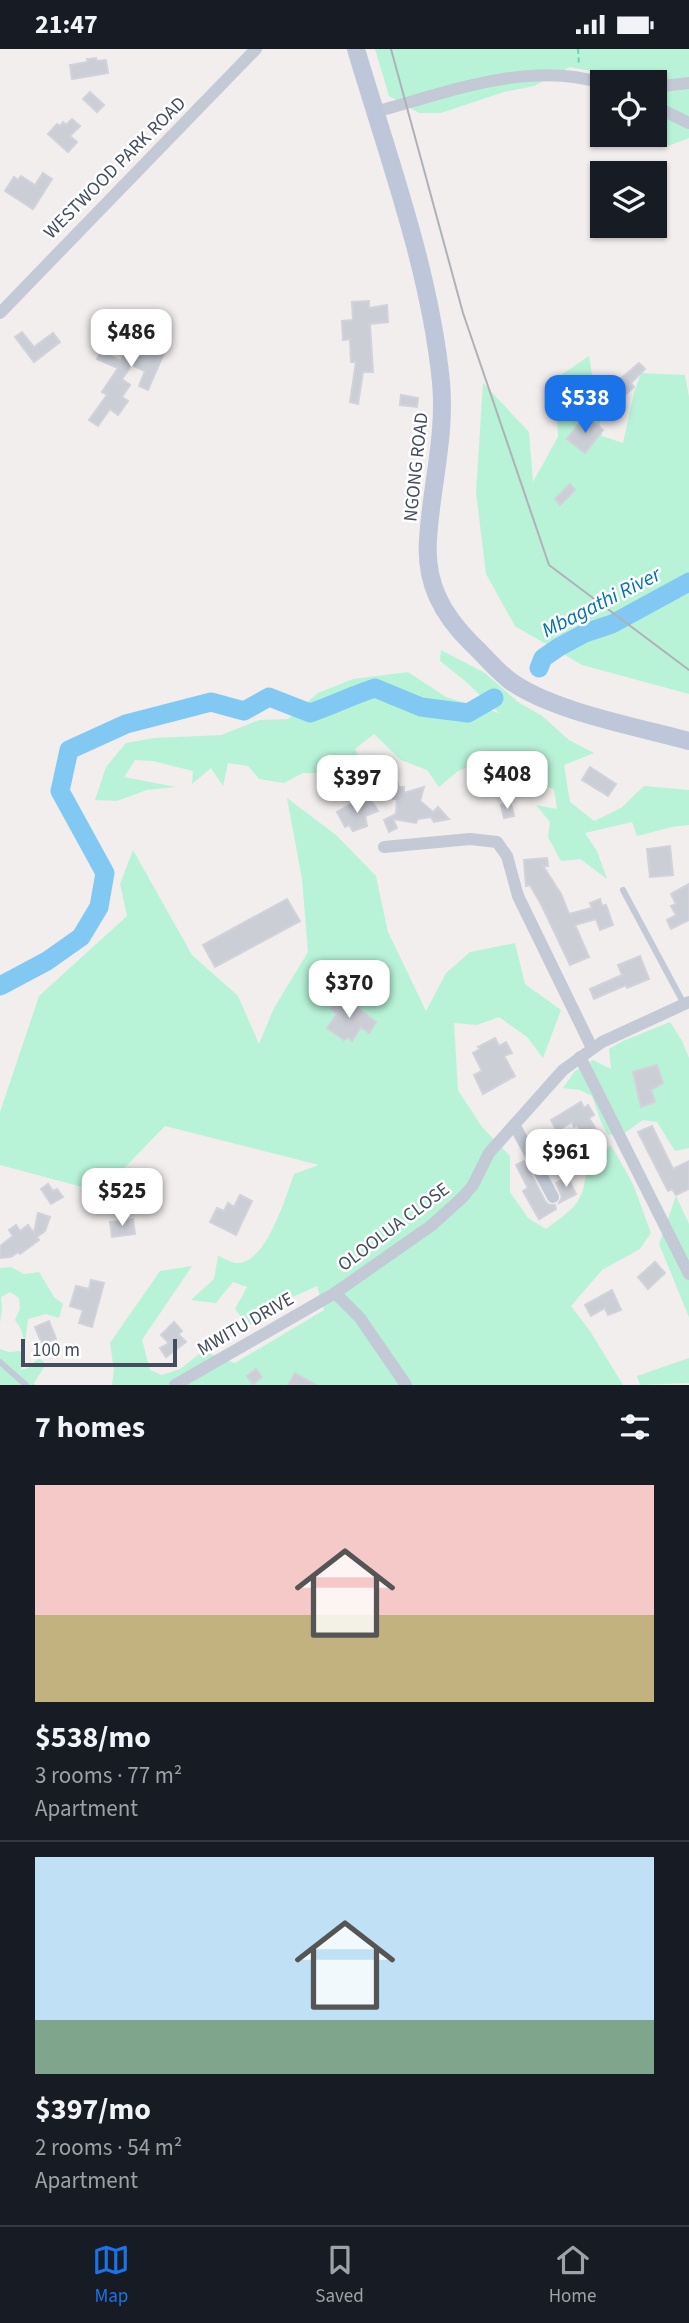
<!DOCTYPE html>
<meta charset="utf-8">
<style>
body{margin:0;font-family:"Source Sans 3",sans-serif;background:#20242c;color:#f1f3f6;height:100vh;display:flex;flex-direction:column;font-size:26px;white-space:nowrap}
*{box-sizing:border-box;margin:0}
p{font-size:23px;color:#9ea1a6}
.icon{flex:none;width:38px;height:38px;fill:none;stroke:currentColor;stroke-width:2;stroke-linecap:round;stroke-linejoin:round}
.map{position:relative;height:1336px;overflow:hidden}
.details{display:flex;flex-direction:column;background:#171b24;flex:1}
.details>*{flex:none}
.buttons{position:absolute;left:590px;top:21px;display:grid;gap:14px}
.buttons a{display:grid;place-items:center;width:77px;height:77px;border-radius:0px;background:#171b24;box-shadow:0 2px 5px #0004;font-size:35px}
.scale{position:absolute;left:21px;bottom:18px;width:156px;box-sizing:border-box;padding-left:7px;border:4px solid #444d5d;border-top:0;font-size:19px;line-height:24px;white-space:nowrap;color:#444d5d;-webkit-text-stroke:5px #fff;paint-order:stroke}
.price{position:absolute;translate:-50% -60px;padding:0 16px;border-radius:14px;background:#fff;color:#222;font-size:23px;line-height:46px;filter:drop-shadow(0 2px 4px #0008)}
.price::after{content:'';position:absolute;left:50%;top:42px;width:21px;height:16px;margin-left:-10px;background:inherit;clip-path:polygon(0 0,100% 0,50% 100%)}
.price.current{background:#1a73e8;color:#fff}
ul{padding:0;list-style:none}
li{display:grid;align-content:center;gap:14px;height:371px;padding:0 35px}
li+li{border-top:2px solid #363941}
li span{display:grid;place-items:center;height:217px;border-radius:0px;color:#555}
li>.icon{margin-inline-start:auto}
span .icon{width:126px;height:126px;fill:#fffc;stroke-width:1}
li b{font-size:30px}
h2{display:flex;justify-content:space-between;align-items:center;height:84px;padding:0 35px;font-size:30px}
.status{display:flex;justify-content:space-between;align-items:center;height:49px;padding:0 35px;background:#171b24;direction:ltr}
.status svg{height:19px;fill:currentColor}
.dock{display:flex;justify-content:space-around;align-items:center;height:98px;border-top:2px solid #363941;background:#171b24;font-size:19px;color:#9ea1a6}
.dock a{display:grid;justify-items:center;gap:4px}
.dock .current{color:#1a73e8}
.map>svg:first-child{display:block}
</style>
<div class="status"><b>21:47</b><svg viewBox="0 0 49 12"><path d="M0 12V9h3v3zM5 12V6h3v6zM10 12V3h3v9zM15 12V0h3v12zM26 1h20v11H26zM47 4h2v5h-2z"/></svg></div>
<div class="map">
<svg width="689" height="1336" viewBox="0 0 689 1336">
<rect width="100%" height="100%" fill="#f1eeed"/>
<!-- green -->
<g fill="#b8f3d8">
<polygon points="375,0 689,0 689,89 668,97 660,75 655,72 654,33 605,33 606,25 570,18 534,37 504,43 441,64 419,64 389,47"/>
<polygon points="589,307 602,387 623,394 634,344 641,324 685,326 689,348 689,645 582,616 515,577 486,525 476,443 483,334 529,383 533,433 558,388 555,330"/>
<polygon points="441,601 485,624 518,653 541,666 569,691 594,704 564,716 570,753 594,772 621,759 644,737 689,741 689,776 672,778 637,787 632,773 585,784 597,802 607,830 580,810 561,812 548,788 550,773 536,756 557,760 554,740 536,734 528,716 513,707 498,722 474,715 458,722 439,738 427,721 401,711 374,685 355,700 371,734 349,735 328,724 303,724 284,734 259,730 248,717 228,714 223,737 211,719 192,735 193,722 153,712 135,711 124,728 176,738 147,741 117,752 95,751 106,718 126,694 154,689 221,686 259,671 288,670 318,644 353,630 408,623 446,648 499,664 464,631 440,612"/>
<path d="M287,749L336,786L376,827L388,883L426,962L446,924L470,903L515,894L525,935L561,961L543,1009L527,988L499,968L477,976L454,974L458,1041L482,1078L510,1107V1143L528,1169L546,1180C577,1157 584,1154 587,1114L611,1096L633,1135L651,1184L640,1200L602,1221L571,1257L590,1282L623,1336H112L114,1321L110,1294L160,1222L192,1217L142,1291L150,1321L162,1326L180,1320L203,1302L235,1314L324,1261L317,1237L293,1248L248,1277L235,1260L247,1238L233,1233L216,1254L191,1251L214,1230L218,1207C224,1209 233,1215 239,1214C267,1212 286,1147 294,1125L319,1116L165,1077L101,1143L0,1116V1063L39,947L127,867L120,835L133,801L192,906L238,947L259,995L274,959L308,903L302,830Z"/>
<polygon points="670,973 682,992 689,1009 689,1099 675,1102 657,1073 643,1071 626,1083 608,1086 601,1073 592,1047 580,1041 563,1039 575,1022 593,1011 611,1020 609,1000 623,992"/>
<polygon points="676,1147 689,1175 689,1268 659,1195"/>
<polygon points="11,1218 24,1225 39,1223 54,1248 63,1255 59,1269 46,1265 28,1270 25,1295 21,1280 15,1271 20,1260 19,1249 10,1243 1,1248 2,1260 0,1274 0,1219"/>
<polygon points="0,1300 9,1303 20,1302 23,1311 21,1321 28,1319 39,1309 46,1315 34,1334 35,1336 0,1336"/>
<polygon points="689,1309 689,1334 640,1336 637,1327"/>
</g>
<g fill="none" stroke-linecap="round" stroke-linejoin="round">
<!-- river -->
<g stroke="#81c9f3" stroke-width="19">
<polyline points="539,619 543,609 559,598 585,584 612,575 689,533"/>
<path d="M0,937L47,912L81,888L99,858L105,824L60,742L69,701L126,675L211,653L244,662L269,648L310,664C333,656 353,646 375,639L421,658L468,664L494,649"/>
</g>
</g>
<!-- building -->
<g fill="#ccced6" stroke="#d1d2da" stroke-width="2">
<polygon points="96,9 97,12 106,11 108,24 72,30 70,16 88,13 87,10"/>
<polygon points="90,43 104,56 97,63 83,50"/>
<polygon points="72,70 80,77 70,87 77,93 68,103 48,85 57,75 60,77 63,73 66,76"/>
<polygon points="43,124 52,130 33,160 5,142 14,128 18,131 21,127 35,136"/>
<polygon points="369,252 369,259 387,256 388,273 370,275 373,323 363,323 358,355 350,353 356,313 351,313 350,290 343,291 342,272 353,271 352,253"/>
<polygon points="138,275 170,290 148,341 139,337 145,322 132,316 122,330 130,336 122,348 128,352 118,366 110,360 98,377 89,371 107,346 102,343 118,319 97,310 101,302 121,312"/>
<polygon points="22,283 34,298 53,284 60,293 34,313 15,288"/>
<polygon points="639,314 645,320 631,334 634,338 626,345 622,341 620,343 613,336"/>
<polygon points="401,346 418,349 417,358 400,356"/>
<polygon points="585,367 603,381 585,404 567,390"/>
<polygon points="570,435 575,441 560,456 555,450"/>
<polygon points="385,716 394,723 399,738 404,738 404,744 424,738 420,752 433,763 438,758 449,770 434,773 431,768 418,770 416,774 393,770 397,779 389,783 384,771 396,765 397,750 393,750 390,740 393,734 380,722"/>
<polygon points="590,718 616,735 608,747 582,731"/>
<polygon points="371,751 378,762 365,767 367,777 353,782 349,776 345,778 337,763 357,752 360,755"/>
<polygon points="511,755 514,767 504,769 501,756"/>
<polygon points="670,797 673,826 650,828 647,800"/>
<polygon points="547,809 548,817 543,817 561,845 569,865 592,859 590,854 600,850 602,857 606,856 613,876 600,881 596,870 575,876 589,908 570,916 542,857 530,836 526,837 524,811"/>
<polygon points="689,835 689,871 671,880 667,871 676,866 671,857 676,855 671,845"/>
<polygon points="287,850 300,872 215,918 203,896"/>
<polygon points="640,907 649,930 627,939 626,936 594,950 590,940 622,926 618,916"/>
<polygon points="340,946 376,973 369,984 361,978 352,992 348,988 344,991 327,979 337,965 331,960"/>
<polygon points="495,989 499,997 506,993 512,1004 504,1007 515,1027 483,1045 474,1026 482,1022 473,1004 480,1000 478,998"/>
<polygon points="657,1016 663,1034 651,1041 655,1053 641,1058 633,1023"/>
<polygon points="581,1053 584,1059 588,1056 594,1066 589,1069 600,1087 588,1094 577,1076 574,1078 572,1073 557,1082 551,1071"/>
<polygon points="652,1077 673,1120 689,1112 689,1140 676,1146 672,1140 668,1142 638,1083"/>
<polygon points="524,1112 545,1152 549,1156 555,1156 556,1160 539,1170 523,1142 528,1139 516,1116"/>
<polygon points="567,1128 576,1145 559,1154 562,1148 556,1134"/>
<polygon points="48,1135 53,1142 57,1140 63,1148 51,1155 41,1140"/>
<polygon points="240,1146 252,1152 236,1186 210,1173 217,1159 224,1162 228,1154 234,1158"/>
<polygon points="38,1164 50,1168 45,1182 37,1188 39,1191 20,1205 18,1203 11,1208 0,1209 0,1197 13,1187 9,1181 16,1176 20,1182 28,1176 34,1184"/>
<polygon points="133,1170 135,1185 112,1188 110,1173"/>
<polygon points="655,1213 665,1224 648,1240 638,1228"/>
<polygon points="91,1231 104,1234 92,1278 79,1274 83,1261 70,1257 76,1237 89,1240"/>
<polygon points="612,1241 621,1261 608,1266 605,1259 591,1267 585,1256"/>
<polygon points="49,1272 56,1290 42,1295 35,1278"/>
<polygon points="174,1273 182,1282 178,1285 186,1293 166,1308 160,1299 169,1294 161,1286"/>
<polygon points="256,1320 262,1328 253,1335 247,1327"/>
<polygon points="295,1324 316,1336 288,1336"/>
</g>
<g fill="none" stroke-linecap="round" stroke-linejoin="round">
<!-- path -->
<polyline stroke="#6dd4b1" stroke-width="2" stroke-dasharray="5 3.5" stroke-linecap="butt" points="578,0 579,16"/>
<!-- lane -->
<g stroke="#c3cad6" stroke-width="6">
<polyline points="623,841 684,955"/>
<polyline points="0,1313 26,1336"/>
</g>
<!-- street -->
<g stroke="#c3cad6" stroke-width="12">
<polyline points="654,38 689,34"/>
<polyline points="654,57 689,74"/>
<path d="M374,63C447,44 528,11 602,34"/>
<polyline points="0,264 256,0"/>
<polyline points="384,798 470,790 497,793 507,807 518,847 592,999"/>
<polyline points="580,1008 689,1225"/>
<polyline points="515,1077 553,1148"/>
<polyline points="335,1244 360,1269 406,1336"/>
<polyline points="175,1336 335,1244 432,1176 463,1148 473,1136 489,1104 563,1021 602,993 689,953"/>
</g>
<!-- secondary -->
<path stroke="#bec7d9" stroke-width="18" d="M356,0C388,108 430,221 441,333C446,388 431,437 428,491C425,534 442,565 471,594C484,606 496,621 509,631C550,662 638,678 689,692"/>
<!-- tram -->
<polyline stroke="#afb1b9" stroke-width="2" points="391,0 463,264 549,516 689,621"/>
</g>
<g text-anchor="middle" stroke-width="5" stroke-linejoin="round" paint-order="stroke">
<!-- street labels -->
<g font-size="19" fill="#444d5d" stroke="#fff">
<text transform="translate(114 118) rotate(-45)" y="7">WESTWOOD PARK ROAD</text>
<text transform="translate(415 418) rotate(-84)" y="7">NGONG ROAD</text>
<text transform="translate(393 1177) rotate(-37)" y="7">OLOOLUA CLOSE</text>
<text transform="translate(245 1274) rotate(-30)" y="7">MWITU DRIVE</text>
</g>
<!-- water labels -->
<g font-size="21" font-style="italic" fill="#0072b4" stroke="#fff">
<text transform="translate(601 553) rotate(-27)" y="7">Mbagathi River</text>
</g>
</g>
</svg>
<div class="buttons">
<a><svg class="icon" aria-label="locate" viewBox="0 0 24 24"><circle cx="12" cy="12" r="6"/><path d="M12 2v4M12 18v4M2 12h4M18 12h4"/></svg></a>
<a><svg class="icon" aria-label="layers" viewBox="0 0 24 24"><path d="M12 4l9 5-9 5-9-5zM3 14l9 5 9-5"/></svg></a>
</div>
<div class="scale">100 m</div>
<b class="price" style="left:131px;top:320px">$486</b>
<b class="price current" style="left:585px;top:386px">$538</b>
<b class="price" style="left:507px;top:762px">$408</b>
<b class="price" style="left:357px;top:766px">$397</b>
<b class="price" style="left:349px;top:971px">$370</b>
<b class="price" style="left:566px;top:1140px">$961</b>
<b class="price" style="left:122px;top:1179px">$525</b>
</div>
<section class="details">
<h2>7 homes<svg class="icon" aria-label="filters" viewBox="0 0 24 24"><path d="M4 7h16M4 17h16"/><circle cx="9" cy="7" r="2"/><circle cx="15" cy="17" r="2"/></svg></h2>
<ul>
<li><span style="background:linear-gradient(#f6c9c9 60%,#c2b280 0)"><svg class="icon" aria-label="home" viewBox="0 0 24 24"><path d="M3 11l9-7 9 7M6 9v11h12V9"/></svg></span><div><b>$538/mo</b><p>3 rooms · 77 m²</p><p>Apartment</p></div></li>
<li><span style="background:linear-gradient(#bfe0f5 75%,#7fa58c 0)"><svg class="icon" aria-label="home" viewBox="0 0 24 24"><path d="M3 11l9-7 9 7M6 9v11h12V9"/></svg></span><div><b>$397/mo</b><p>2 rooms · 54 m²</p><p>Apartment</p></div></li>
</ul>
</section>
<nav class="dock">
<a class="current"><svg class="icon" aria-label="map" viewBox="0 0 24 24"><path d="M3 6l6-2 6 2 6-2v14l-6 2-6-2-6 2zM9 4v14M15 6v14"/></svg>Map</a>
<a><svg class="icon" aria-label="saved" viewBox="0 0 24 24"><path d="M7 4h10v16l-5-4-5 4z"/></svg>Saved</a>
<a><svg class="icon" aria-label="home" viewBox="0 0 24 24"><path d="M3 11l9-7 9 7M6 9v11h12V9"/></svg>Home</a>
</nav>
